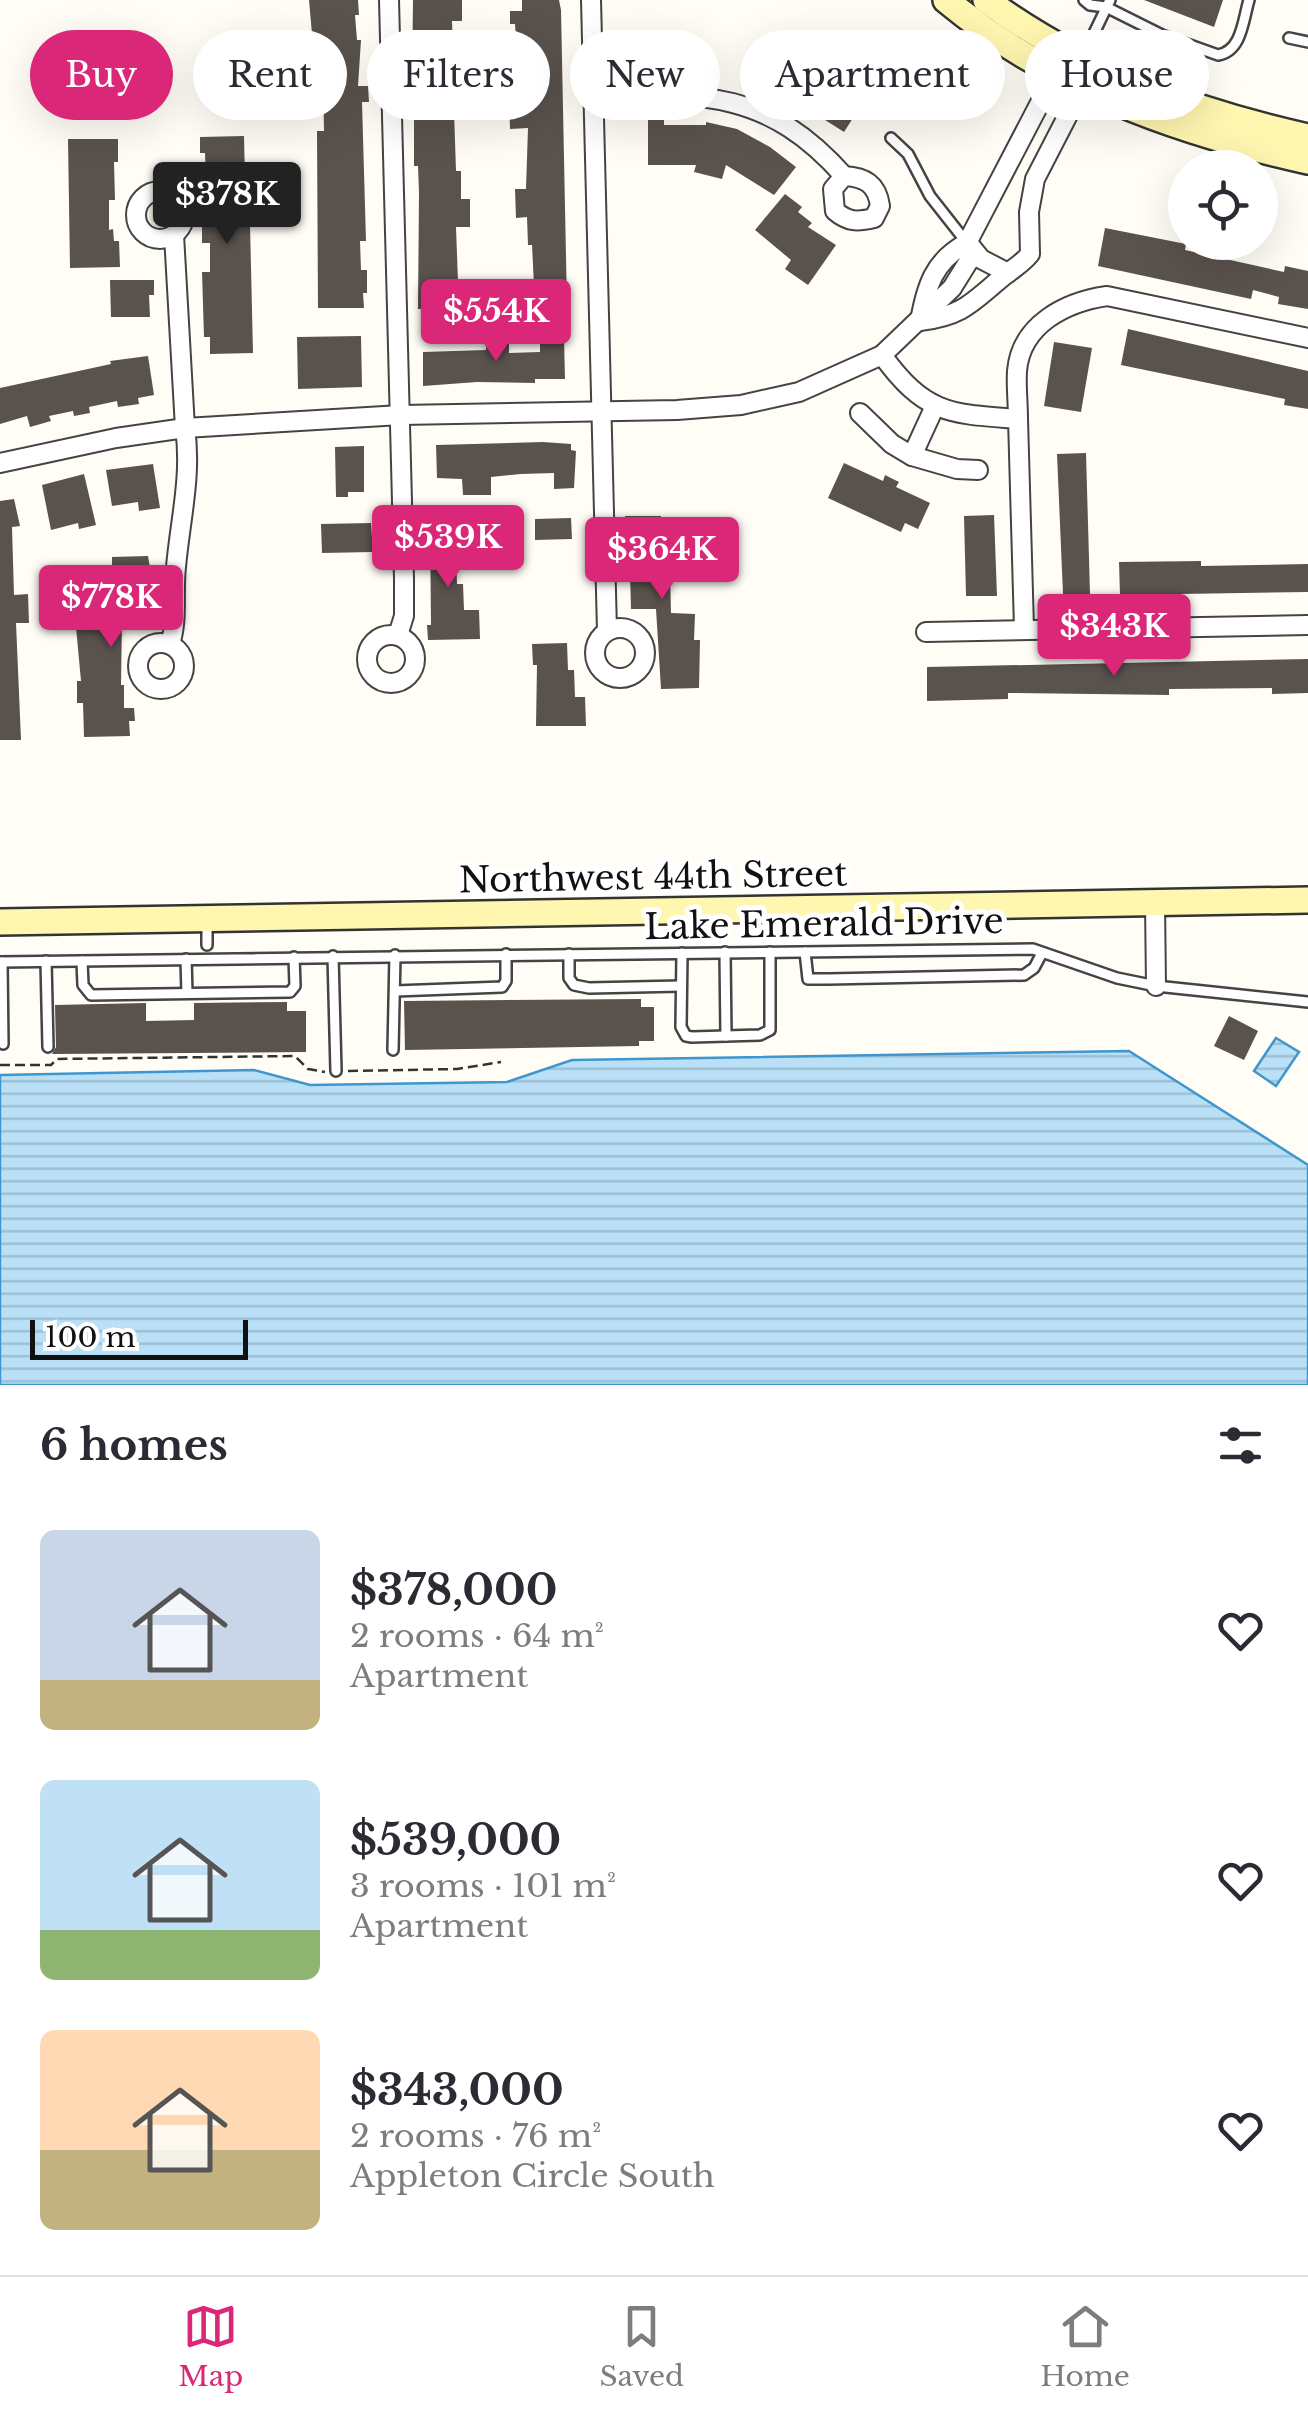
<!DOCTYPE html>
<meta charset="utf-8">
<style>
body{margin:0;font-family:"Libre Baskerville",serif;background:#f7f7f7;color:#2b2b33;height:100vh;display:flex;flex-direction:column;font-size:38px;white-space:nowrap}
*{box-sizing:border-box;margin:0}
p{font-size:32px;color:#7c7c81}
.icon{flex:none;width:55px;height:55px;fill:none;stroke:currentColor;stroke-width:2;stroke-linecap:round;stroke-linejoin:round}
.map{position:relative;height:1385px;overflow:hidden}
.side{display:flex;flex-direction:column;background:#fff;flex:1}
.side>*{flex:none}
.guide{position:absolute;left:30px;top:30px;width:1250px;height:90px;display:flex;gap:20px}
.tools{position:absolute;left:1168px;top:150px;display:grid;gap:20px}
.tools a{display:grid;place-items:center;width:110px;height:110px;border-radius:50%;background:#fff;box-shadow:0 10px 40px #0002;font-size:50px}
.scale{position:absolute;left:30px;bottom:25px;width:218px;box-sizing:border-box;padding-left:10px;border:5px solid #111;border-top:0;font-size:28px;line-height:35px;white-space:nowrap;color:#111;-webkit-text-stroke:8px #fff;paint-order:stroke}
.price{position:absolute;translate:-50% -85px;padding:0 22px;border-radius:10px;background:#db2777;color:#fff;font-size:32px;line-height:65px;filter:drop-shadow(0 2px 5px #0008)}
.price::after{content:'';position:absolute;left:50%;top:60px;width:30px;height:22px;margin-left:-15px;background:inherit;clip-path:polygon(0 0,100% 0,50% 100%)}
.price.active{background:#222;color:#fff}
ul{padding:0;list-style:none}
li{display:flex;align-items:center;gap:30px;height:250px;padding:0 40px}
li span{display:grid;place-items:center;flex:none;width:280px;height:200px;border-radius:15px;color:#555}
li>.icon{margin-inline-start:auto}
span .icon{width:120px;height:120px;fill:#fffc;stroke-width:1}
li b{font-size:42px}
h2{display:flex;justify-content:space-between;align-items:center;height:120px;padding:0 40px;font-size:42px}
.tag{padding:0 35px;border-radius:45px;background:#fff;box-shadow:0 10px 40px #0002;font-size:35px;line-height:90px}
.tag.active{background:#db2777;color:#fff}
.dock{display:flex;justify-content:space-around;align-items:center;height:140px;border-top:2px solid #e1e1e2;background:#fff;font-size:28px;color:#7c7c81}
.dock a{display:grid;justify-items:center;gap:5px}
.dock .active{color:#db2777}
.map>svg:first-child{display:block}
</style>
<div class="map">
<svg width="1308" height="1385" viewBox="0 0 1308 1385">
<defs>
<pattern id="water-rules" width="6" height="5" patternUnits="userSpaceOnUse" patternTransform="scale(2.5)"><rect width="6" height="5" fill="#b9e0f7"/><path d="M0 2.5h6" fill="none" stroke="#9ebfd3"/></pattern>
</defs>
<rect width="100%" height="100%" fill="#fffdf5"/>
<!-- water -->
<g fill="url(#water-rules)" stroke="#3f96cf" stroke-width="2.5">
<polygon points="1276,1038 1299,1052 1276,1086 1254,1071"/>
<polygon points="1129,1051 1308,1165 1308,1385 0,1385 0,1075 254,1070 310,1085 507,1082 572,1060"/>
</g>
<!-- building -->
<g fill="#5a524d">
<polygon points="309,0 358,0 359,15 355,15 357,40 361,40 358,86 368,86 369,102 362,102 366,241 360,241 361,270 367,270 367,293 363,293 364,308 318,308 317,131 324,131 323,79 316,79"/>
<polygon points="413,0 462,0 462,21 452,21 454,83 467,83 467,94 462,94 462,111 454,111 456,171 461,171 461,199 470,199 470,227 456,227 459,309 418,309 419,193 418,166 414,166 414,118 417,118 416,78 412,78"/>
<polygon points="522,0 559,0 561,10 567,306 530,306 529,286 534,286 532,245 528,245 527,217 516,218 515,189 526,189 528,128 510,129 509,100 525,100 527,39 516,39 515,24 510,24 510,11 522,11"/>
<polygon points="1144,0 1223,0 1214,27"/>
<polygon points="776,49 808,60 796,92 764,81"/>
<polygon points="851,73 864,81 860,87 869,93 844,132 822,118"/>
<polygon points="648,120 664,120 664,125 706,125 706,122 737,129 770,147 796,167 774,195 726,165 722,179 694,172 696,165 648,165"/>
<polygon points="244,136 245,181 249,181 253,353 210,354 210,337 204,337 202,272 210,272 210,243 202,243 202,227 206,227 206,203 200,203 199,182 206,182 205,153 200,153 200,137"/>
<polygon points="68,139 118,139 118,162 114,162 115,200 109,200 109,230 113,229 114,241 119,241 120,267 70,268"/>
<polygon points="785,194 802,207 798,212 812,223 808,227 836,245 808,285 785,269 791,260 755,230"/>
<polygon points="1105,228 1186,244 1185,250 1284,272 1285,266 1308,271 1308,309 1278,304 1279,297 1253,290 1251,299 1098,266"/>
<polygon points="110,280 154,280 154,295 149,295 150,317 111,317"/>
<polygon points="1128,329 1308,371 1308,409 1284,405 1285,399 1121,365"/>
<polygon points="361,336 362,387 298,389 297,337"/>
<polygon points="540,338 564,338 565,379 535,379 535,383 477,382 423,386 423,352 486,350 487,339 509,340 509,353 540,352"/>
<polygon points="1054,342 1092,348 1081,412 1044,406"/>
<polygon points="148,356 154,395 138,398 139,404 118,407 117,401 89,407 90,413 74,416 73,411 49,416 51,421 30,427 27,416 0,424 0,388 111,364 110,361"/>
<polygon points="543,442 571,444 571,450 576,451 574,488 554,489 554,473 521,474 491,477 491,495 463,495 462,479 437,478 436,445"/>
<polygon points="364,446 364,492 348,492 348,497 336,497 335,447"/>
<polygon points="1086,453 1090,594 1063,594 1057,454"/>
<polygon points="844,463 883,481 885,475 899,482 896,487 930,503 918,529 905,523 901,532 828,498"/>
<polygon points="153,464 160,508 139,511 138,502 112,506 106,470"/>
<polygon points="84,474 96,525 79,529 78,523 51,530 42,485"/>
<polygon points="14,499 20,526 12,527 14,595 28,594 29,623 16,623 21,740 0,740 0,501"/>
<polygon points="994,515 997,596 966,596 964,516"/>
<polygon points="625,516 661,516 661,543 677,543 678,572 670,572 671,613 695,614 694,640 700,640 699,688 661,689 656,609 631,609 629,537 625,537"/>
<polygon points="571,518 572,539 535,540 535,519"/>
<polygon points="455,522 457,584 463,584 464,610 479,610 480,639 428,640 427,625 431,625 430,523"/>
<polygon points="371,523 373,552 322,553 321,524"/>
<polygon points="148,556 152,579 142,579 143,604 150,604 152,620 122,620 121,685 124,685 124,708 134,708 135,721 129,721 130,736 84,737 83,703 77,703 77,681 81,681 76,627 98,627 97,592 112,592 112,557"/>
<polygon points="1201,561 1201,566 1308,564 1308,592 1120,595 1119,562"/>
<polygon points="567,643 568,670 574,670 575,697 585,697 586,726 536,726 537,665 533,665 532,644"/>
<polygon points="1308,659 1308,693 1272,694 1272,688 1169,689 1169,695 1008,693 1008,699 927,701 927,667"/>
<polygon points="641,999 641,1007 654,1007 654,1041 639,1041 639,1046 405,1050 404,1001"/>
<polygon points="287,1002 287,1011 306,1011 306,1052 52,1054 56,1047 55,1005 146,1003 146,1021 194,1020 194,1003"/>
<polygon points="1229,1016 1258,1031 1244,1060 1214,1046"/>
</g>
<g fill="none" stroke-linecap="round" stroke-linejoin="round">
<!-- lane casing -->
<g stroke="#444" stroke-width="14">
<g id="lane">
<path d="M1084,0L1090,5L1106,7L1162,35L1218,55C1242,51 1243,20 1249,0"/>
<polyline points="1289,38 1308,42"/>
<polyline points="1083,56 1110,0"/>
<polyline points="891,138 908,154 930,196 967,243"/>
<polyline points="207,922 207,945"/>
<polyline points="725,952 726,1036"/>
<polyline points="805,952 808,979 829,979 1024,975 1034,968 1042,953"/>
<polyline points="682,953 681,1027 686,1036 692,1037 760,1035 770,1030 770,952"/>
<polyline points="569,954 569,978 574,985 589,988 681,986"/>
<polyline points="333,956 336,1071"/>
<polyline points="186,959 187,993"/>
<polyline points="46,961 48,1047"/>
<polyline points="82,961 83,985 91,995 290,992 295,986 294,957"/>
<polyline points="0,962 1033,949 1117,978 1156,986 1308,1002"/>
<polyline points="2,962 3,1044"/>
<polyline points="395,991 502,987 506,981 506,954"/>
<polyline points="393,1050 395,955"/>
</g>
</g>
<!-- street casing -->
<g stroke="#444" stroke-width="22">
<g id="street">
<polyline points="389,0 404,579 404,616 398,635"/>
<polyline points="591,0 607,631"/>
<path d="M594,95C701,93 768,90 844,176L833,189L835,211C848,222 857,222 874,218L880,206C877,184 865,177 844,176"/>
<circle cx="160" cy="215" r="24"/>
<polyline points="174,235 185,428 401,415 677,410 741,405 799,392 882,355 952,288 970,259 967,243"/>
<polyline points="967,243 1041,101 1071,82"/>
<polyline points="968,243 981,259 1008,273"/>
<path d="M920,321C964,316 973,301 1005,275C1014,268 1022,264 1030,254L1029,212L1035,179L1068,115L1071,82L1075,73"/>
<path d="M920,321C926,287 934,260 967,243"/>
<path d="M882,355C925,414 949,414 1018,419L1024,628"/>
<polyline points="860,413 892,444 912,456 935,406"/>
<path d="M1018,419C1018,403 1016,386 1017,371C1021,324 1066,302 1107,296L1308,338"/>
<polyline points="912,456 957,469 978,470"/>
<path d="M0,463L116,438L185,428C192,475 180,521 176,567C173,593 178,620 170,644"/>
<circle cx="620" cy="653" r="25"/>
<polyline points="926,632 1308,625"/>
<circle cx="391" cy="659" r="24"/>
<circle cx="161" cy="666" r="23"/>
<polyline points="1155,903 1156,986"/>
</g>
</g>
<!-- secondary casing -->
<g stroke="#333" stroke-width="30">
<g id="secondary">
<path d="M946,0C1051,87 1176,132 1308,161"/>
<path d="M986,0C1083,71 1191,111 1308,137"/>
<polyline points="0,922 1308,900"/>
</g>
</g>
<!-- path -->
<g stroke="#333" stroke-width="2.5" stroke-dasharray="10 5" stroke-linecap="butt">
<polyline points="1158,72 1166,51"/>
<polyline points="0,1065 51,1065 57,1059 295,1056 308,1069 325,1072"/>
<polyline points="348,1071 457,1069 501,1062"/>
</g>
<!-- lane -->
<use href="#lane" stroke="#fff" stroke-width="9"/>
<!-- street -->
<use href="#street" stroke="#fff" stroke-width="18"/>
<!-- secondary -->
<use href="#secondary" stroke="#fff6b0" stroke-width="25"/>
</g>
<g text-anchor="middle" stroke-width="10" stroke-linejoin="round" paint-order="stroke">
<!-- street labels -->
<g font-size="35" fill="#111" stroke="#fff">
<text transform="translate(653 877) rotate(-1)" y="12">Northwest 44th Street</text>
<text transform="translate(824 924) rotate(-1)" y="12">Lake Emerald Drive</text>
</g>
</g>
</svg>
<div class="tools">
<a><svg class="icon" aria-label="locate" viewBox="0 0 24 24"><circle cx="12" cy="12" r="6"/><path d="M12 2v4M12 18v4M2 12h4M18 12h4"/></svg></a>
</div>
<div class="scale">100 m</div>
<b class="price active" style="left:227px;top:247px">$378K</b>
<b class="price" style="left:496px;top:364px">$554K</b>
<b class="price" style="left:448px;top:590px">$539K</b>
<b class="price" style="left:662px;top:602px">$364K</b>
<b class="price" style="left:111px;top:650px">$778K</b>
<b class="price" style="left:1114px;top:679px">$343K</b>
<div class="guide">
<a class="tag active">Buy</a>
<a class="tag">Rent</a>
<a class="tag">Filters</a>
<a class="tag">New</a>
<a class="tag">Apartment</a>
<a class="tag">House</a>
</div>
</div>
<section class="side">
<h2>6 homes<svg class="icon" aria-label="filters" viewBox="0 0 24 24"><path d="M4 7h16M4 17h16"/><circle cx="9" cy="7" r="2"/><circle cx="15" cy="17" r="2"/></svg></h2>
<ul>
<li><span style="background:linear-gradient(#c9d6e8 75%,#c2b280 0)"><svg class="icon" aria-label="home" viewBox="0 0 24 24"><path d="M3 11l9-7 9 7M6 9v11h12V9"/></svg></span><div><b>$378,000</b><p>2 rooms · 64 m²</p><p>Apartment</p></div><svg class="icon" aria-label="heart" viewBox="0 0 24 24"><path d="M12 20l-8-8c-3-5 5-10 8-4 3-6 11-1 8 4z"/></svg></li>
<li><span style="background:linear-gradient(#bfe0f5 75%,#8fb573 0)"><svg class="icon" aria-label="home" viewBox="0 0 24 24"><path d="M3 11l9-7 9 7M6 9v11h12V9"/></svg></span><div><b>$539,000</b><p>3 rooms · 101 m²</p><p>Apartment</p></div><svg class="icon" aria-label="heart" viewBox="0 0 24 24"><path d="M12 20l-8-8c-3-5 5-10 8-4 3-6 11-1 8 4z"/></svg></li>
<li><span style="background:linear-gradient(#ffd9b3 60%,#c2b280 0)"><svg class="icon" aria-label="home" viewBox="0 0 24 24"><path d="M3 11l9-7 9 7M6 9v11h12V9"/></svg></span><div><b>$343,000</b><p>2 rooms · 76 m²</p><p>Appleton Circle South</p></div><svg class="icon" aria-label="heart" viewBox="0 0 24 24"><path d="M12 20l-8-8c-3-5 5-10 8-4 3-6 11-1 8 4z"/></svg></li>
</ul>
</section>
<nav class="dock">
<a class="active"><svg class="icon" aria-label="map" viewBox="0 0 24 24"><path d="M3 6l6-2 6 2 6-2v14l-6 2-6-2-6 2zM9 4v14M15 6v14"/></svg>Map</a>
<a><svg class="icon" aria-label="saved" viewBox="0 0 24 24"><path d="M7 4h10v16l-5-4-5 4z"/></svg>Saved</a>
<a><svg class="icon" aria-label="home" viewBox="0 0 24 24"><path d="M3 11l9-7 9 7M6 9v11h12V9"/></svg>Home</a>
</nav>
